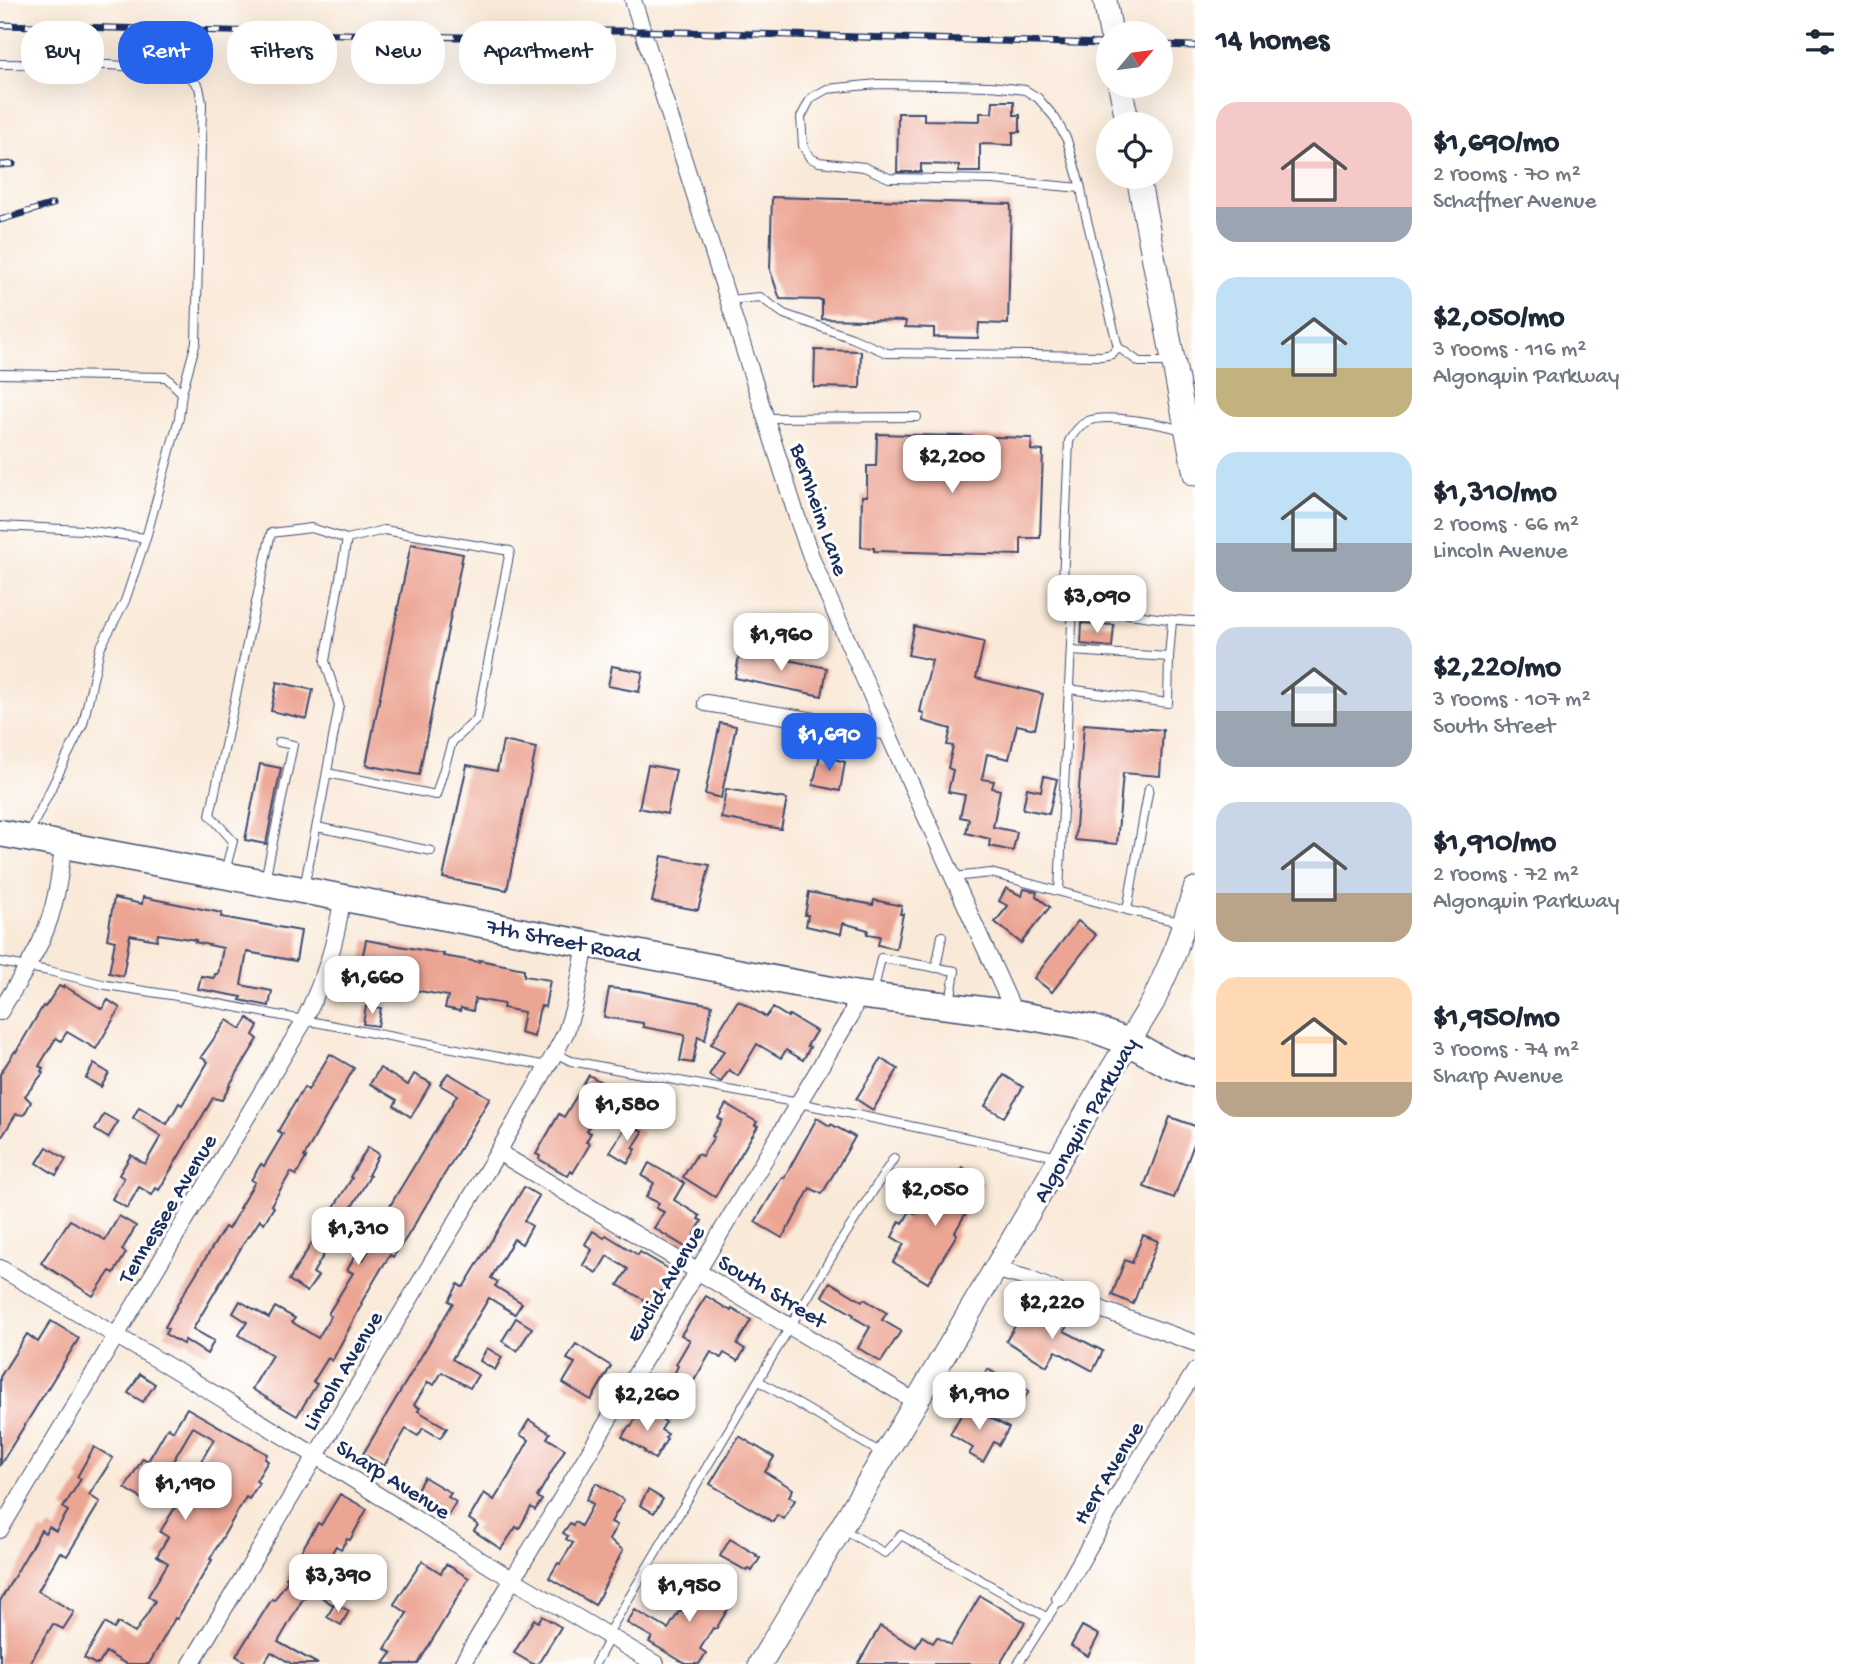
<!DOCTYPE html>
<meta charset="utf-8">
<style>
body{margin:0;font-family:"Gochi Hand",sans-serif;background:#f2f2f3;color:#1f2937;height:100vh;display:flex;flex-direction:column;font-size:26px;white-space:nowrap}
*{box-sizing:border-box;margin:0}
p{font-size:23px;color:#747a83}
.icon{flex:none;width:38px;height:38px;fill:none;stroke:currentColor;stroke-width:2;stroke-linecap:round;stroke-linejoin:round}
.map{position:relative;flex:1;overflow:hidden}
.side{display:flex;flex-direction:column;background:#fff;width:665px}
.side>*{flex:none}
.hud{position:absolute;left:21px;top:21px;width:665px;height:63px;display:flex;gap:14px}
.needle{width:46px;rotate:61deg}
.buttons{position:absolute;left:1096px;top:21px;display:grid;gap:14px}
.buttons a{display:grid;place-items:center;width:77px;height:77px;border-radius:50%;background:#fff;box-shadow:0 7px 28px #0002;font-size:35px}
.price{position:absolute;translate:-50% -60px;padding:0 16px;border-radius:14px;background:#fff;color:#222;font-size:23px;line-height:46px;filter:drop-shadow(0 2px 4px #0008)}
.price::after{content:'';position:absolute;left:50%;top:42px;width:21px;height:16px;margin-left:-10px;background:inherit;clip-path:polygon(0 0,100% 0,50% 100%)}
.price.current{background:#2563eb;color:#fff}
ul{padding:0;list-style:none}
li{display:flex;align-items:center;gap:21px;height:175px;padding:0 21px}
li span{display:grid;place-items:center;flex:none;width:196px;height:140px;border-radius:21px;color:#555}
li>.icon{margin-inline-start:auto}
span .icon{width:84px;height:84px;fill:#fffc;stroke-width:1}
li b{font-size:30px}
h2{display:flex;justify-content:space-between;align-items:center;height:84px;padding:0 21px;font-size:30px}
.chip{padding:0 24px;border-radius:28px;background:#fff;box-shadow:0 7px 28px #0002;font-size:24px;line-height:63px}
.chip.current{background:#2563eb;color:#fff}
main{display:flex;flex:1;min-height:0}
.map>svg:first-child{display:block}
</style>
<main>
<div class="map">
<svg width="1195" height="1664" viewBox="0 0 1195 1664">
<rect width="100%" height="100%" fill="#fff"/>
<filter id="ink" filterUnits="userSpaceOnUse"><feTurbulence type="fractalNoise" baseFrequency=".0143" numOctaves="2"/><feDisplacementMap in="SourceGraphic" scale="14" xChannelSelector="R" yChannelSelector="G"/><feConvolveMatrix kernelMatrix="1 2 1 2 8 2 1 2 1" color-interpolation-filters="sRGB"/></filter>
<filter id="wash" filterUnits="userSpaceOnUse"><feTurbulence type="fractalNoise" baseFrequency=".00686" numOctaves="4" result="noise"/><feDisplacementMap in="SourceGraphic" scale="28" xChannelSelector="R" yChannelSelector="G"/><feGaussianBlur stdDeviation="1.57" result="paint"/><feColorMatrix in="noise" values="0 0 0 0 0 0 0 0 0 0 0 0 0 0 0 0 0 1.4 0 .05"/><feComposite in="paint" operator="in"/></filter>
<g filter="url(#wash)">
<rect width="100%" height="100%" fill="#f9e9d8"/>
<g id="blocks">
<!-- building -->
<g fill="#eca493" fill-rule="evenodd">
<polygon points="993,101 1014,101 1014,115 1020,115 1020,132 1013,132 1013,145 980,144 980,172 959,172 959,165 921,164 921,172 897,172 898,113 924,113 924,120 980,121 980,113 992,113"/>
<polygon points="772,197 1011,204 1008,324 979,323 978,338 934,337 934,328 905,327 906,321 822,319 822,300 780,299 770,270"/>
<polygon points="815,350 861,351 860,388 814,387"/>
<polygon points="877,434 1032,438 1031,450 1043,451 1040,538 1021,538 1021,555 874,551 874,548 861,547 862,496 867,496 867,466 876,466"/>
<polygon points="411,544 463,554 419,775 366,765"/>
<polygon points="1082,623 1114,625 1112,647 1081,644"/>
<polygon points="914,626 984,642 976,678 1043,694 1035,729 1017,725 1009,759 987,754 982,779 994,781 992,788 1000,790 993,827 1017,832 1013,851 989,846 990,839 966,833 969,819 960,817 965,795 948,792 953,770 948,768 953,746 947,745 951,729 923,721 924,713 920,712 932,660 908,655"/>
<polygon points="740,650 827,668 822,696 735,678"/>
<polygon points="612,666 643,672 639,692 608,686"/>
<polygon points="277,682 313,690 307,719 271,711"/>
<polygon points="720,723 736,726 721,798 705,794"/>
<polygon points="1084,724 1163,730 1160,776 1123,773 1117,844 1075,840"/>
<polygon points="503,741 536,748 507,890 443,878 467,765 497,771"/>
<polygon points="820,755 845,762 840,791 813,785"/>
<polygon points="260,764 281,768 266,844 245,840"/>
<polygon points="648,765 676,770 667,814 639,808"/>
<polygon points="1044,776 1057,779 1049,814 1023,809 1027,788 1041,791"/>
<polygon points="726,789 787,799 781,829 721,818"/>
<polygon points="662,856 710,865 698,910 652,902"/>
<polygon points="1006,888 1022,896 1024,889 1037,892 1036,896 1050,907 1021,943 995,922 1008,906 999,901"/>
<polygon points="809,892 873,905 874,900 902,906 900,914 903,914 896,949 878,945 880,936 867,934 868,930 843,923 841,934 806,926 808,915 805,915"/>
<polygon points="143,897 222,913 221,917 301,931 296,961 247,952 241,985 272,991 269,1006 240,1000 242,997 198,989 201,976 214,978 215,974 218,974 223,948 195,942 196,940 158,934 157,940 130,935 123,976 109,973 115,941 107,939 114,898 142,904"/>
<polygon points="1078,921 1096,935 1052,992 1034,978"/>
<polygon points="366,940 444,954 443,956 479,962 479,960 524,969 524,976 550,980 545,1007 541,1006 539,1011 534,1037 520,1033 524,1012 503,1008 504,1004 475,999 473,1011 461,1008 460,1011 445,1008 448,996 408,989 407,995 386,991 387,984 358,979"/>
<polygon points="59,986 63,988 64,986 102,1009 108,1000 120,1008 96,1049 67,1032 61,1041 56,1038 39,1066 43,1068 41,1071 43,1073 25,1096 31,1102 24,1115 16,1114 0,1140 0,1074 15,1051 16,1052 43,1006 45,1007"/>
<polygon points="609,988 639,991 712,1005 705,1040 698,1036 693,1063 680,1061 685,1035 643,1027 643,1023 604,1017"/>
<polygon points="738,1000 766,1017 773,1008 788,1017 789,1015 816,1031 807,1046 810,1047 803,1060 786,1050 781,1058 757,1044 738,1076 729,1070 721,1082 709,1075 724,1051 711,1044"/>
<polygon points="366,1006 381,1008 378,1026 363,1024"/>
<polygon points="248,1018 258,1026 253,1035 258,1039 229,1086 230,1086 222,1100 213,1098 159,1190 156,1188 152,1195 139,1187 127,1208 112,1199 124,1178 119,1175 131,1155 145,1164 161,1136 133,1118 139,1107 167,1124 179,1103 182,1105 208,1062 201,1057 227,1020 241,1029"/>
<polygon points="330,1054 354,1068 317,1133 304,1157 306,1158 296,1175 291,1172 271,1205 274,1207 264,1223 260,1220 249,1237 248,1236 193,1329 214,1341 207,1354 185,1340 183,1344 165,1334 168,1329 165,1327 182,1296 225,1227 228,1229 241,1208 239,1208 255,1182 251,1180 261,1164 264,1166 283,1134 278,1131 294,1104 304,1087 308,1090"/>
<polygon points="881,1059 898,1069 873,1110 856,1099"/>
<polygon points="94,1064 109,1073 101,1087 86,1078"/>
<polygon points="380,1068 408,1085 414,1074 431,1083 411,1117 394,1106 397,1100 370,1084"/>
<polygon points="448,1073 490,1098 407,1237 393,1257 390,1255 381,1269 361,1303 362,1304 332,1361 328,1358 313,1382 317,1384 297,1416 252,1389 272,1355 239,1335 247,1322 233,1313 240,1301 269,1318 275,1307 295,1318 292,1322 318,1338 331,1316 328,1314 353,1273 347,1270 355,1256 363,1260 384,1226 380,1224 394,1199 457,1095 440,1085"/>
<polygon points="589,1075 632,1100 616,1108 604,1103 587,1131 591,1133 586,1142 590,1144 573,1173 571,1171 568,1176 539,1159 540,1156 536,1154 559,1114 564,1117"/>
<polygon points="1004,1075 1023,1087 1004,1117 985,1106"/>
<polygon points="726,1104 757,1122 755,1125 758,1126 715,1197 683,1177 697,1154 702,1156 714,1137 712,1136 722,1120 718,1118"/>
<polygon points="104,1114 118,1122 108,1138 95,1130"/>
<polygon points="1170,1117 1195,1126 1195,1141 1174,1198 1144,1187"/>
<polygon points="817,1118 830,1126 831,1124 855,1137 822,1194 810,1188 790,1226 789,1226 782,1238 755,1222 782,1177 784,1178"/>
<polygon points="628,1123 643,1132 633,1148 636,1149 628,1163 610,1152"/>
<polygon points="47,1147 66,1159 56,1175 37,1163"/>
<polygon points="368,1147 379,1154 368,1175 370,1176 313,1273 318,1276 307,1292 289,1280 352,1178 350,1177"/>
<polygon points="649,1163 684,1183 674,1200 700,1216 698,1219 702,1221 687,1248 654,1228 664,1212 656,1208 659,1203 646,1197 654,1183 642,1176"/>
<polygon points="962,1167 979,1177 978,1179 983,1183 955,1232 957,1234 928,1283 893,1262 904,1244 892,1237 900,1221 903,1223 910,1211 916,1214 921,1206 932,1213"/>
<polygon points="524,1187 539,1196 524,1221 532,1226 522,1244 514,1239 491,1278 498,1282 495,1286 522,1303 515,1314 489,1298 452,1359 478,1375 470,1388 442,1372 434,1385 428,1382 414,1405 420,1408 418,1411 447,1428 440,1438 423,1428 418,1436 406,1429 384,1466 363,1454 453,1303 449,1301 458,1284 462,1287 464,1286"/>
<polygon points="119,1216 136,1226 122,1250 126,1253 114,1273 110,1271 93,1296 41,1263 70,1220 105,1240"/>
<polygon points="593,1231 604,1238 606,1235 638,1255 640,1252 674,1272 663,1292 661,1291 653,1305 618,1285 628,1269 607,1256 597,1273 583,1265 592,1250 585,1244"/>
<polygon points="1143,1235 1158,1241 1133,1304 1112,1295 1125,1260 1132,1263"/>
<polygon points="830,1282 862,1301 864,1299 887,1313 882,1320 901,1331 881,1362 858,1348 870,1327 853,1317 854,1315 822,1296"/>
<polygon points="706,1296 731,1311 732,1309 751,1320 737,1344 745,1349 738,1361 724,1353 721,1358 711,1352 692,1384 674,1374 678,1366 676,1364 690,1340 681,1335"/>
<polygon points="1055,1312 1071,1321 1064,1331 1103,1351 1093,1371 1056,1351 1047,1366 1006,1341 1023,1313 1026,1315 1027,1313 1047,1325"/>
<polygon points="516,1318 532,1328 517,1351 502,1341"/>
<polygon points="51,1321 79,1338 0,1465 0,1377 27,1334 38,1342"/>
<polygon points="576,1344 611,1366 591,1400 563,1383 575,1363 567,1359"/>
<polygon points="487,1348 502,1357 495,1370 480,1361"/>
<polygon points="988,1369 1002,1378 1007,1378 1029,1391 1018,1408 979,1384"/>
<polygon points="140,1374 155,1384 143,1402 128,1393"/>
<polygon points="967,1405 1009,1428 999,1445 994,1442 983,1462 969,1454 973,1448 950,1434"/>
<path d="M187,1408L267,1454L265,1459L268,1461L256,1481L259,1483L249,1499L246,1497L210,1559L212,1560L177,1619L175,1618L149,1664H126L106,1652L99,1664H95L84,1658L105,1623L114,1629L118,1623L135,1633L155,1601L148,1596L168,1563L157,1556L168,1537L160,1532L176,1506L155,1494L150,1504L125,1488L143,1458L148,1461L168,1427L173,1431ZM193,1427L214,1439L193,1475L173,1461Z"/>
<polygon points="641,1408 666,1422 661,1430 668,1434 665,1438 667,1439 655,1459 644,1452 645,1451 622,1437 629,1426 631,1427"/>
<polygon points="529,1420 550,1433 547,1438 565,1449 537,1497 542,1500 535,1510 531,1507 519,1529 516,1527 501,1549 474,1531 478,1525 469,1519 484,1493 494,1500 509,1476 529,1440 520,1435"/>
<polygon points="739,1436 774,1457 765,1472 793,1489 789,1496 795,1500 784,1519 777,1515 773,1522 710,1484"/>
<polygon points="94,1447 113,1458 89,1495 100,1502 67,1556 60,1552 38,1591 74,1612 63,1629 53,1624 29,1664 0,1664 0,1601 41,1530 45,1533 49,1527 56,1531 68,1511 63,1508 81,1479 77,1477"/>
<polygon points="424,1477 451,1493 448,1497 456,1502 447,1517 434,1509 437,1503 416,1491"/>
<polygon points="596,1483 624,1500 611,1522 617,1525 609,1540 623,1550 595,1605 549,1578 558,1563 560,1564 573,1543 566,1539 568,1536 563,1533 570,1523 573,1525 575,1522 581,1526 593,1504 586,1500"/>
<polygon points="648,1490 663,1499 654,1513 640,1505"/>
<polygon points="340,1494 367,1509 350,1540 347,1539 341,1549 336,1546 323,1568 346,1581 333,1605 311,1590 306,1598 304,1597 278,1642 318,1664 292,1664 271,1652 264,1664 249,1664 236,1656 272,1599 274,1601 288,1580 286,1578 302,1554 300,1553 318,1523 321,1525"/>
<polygon points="730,1539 757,1555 756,1556 760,1558 752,1571 749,1569 747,1571 720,1556"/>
<polygon points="422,1561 441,1573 446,1564 469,1578 418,1664 384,1664 392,1653 385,1649 407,1613 394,1604"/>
<polygon points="712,1578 734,1591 729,1600 732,1602 716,1629 713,1628 700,1649 706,1653 699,1664 686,1664 649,1642 652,1637 627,1623 635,1610 668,1629 680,1610 685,1613 703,1584 707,1586"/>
<polygon points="980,1596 1025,1622 1000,1664 858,1664 880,1626 916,1647 922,1636 933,1643 937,1637 951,1645"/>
<polygon points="335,1603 349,1611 341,1625 327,1617"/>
<polygon points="542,1616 561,1627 538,1664 533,1664 514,1653 534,1619 538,1622"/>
<polygon points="1082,1626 1099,1635 1088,1656 1071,1646"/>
</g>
</g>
</g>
<g filter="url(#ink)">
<use href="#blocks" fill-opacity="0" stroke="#3c4b70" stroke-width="2"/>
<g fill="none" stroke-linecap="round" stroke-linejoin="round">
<!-- service casing -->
<g stroke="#3c4b70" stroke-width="10">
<g id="service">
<polyline points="0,64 110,65 175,70 190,77 199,87 202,103 196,342 182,393 179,418 146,538 125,601 100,648 83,724 28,835"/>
<polyline points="1081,188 1067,140 1055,118 1038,98 1025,90 991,86 941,85 878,84 827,89 811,98 801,117 803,146 810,158 819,162 864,167 889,178 993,180 1081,188 1085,212 1118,347 1139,362 1171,362"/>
<polyline points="728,300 760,297 784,314 852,338 887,353 1102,356 1112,354 1118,347"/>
<polyline points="0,374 166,377 182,393"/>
<polyline points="766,418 917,417"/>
<path d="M1182,430C1162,424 1107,413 1088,421C1079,425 1073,434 1069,441L1063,583C1066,592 1069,600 1077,606C1087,613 1102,611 1114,612C1141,615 1168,621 1195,621"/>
<polyline points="0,526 83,530 146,538"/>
<polyline points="1071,651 1169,657"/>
<polyline points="1069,689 1168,703 1169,657 1172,621"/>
<polyline points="317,827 431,851"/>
<polyline points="225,871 233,841 210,815 271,533 311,528 347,539 384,530 510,551 477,719 452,742 436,795 327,773"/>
<polyline points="953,877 991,873 1127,910 1180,922"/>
<polyline points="265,880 293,745 279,742"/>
<polyline points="304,887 322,799 339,705 325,661 347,539"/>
<polyline points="1059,891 1073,604"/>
<polyline points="1127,910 1149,788"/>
<polyline points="0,962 49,971 106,985 177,996 547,1066"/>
<polyline points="936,968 942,936"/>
<polyline points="873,994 881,958 955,971 950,1003"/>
<polyline points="555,1053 571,1061 799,1103 1059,1157"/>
<polyline points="759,1381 883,1454"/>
<polyline points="842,1529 885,1553 901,1535 1048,1618"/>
<polyline points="607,1635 838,1246 894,1158"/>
<polyline points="595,1664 610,1637"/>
<polyline points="1018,1664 1060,1598"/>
</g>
</g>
<!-- minor casing -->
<g stroke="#3c4b70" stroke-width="18">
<g id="minor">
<polyline points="633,0 798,520 813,562 887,731 1015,1014"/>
<polyline points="706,703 869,730 887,731"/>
<path d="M0,1012C14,988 30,965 41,941C55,911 60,878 63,845"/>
<polyline points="498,1152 916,1402"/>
<polyline points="0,1268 170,1367 316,1456 490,1566 656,1664"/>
<polyline points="995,1269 1026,1278 1103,1310 1195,1343"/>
<path d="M0,1530L303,1023C324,979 336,946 342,898"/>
<polyline points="1060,1598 1132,1471 1195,1371"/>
<polyline points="191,1664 498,1152 555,1053 566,1032 575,1003 586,944"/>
<polyline points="462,1664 850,1017 858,995"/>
</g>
</g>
<!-- secondary casing -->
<g stroke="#3c4b70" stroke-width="25">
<g id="secondary">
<polyline points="1105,0 1111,33"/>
<polyline points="1120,86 1128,124"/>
<polyline points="1138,177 1195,474"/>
<polyline points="760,1664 1009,1246 1108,1076 1153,1002 1173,957 1195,889"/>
</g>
</g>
<!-- primary casing -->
<g stroke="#3c4b70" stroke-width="29">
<polyline id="primary" points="0,833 858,995 1015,1014 1091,1028 1128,1042 1170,1065 1195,1074"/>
</g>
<!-- service -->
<use href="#service" stroke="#fff" stroke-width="8"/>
<!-- minor -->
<use href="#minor" stroke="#fff" stroke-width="16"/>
<!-- secondary -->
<use href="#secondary" stroke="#fff" stroke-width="23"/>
<!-- primary -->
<use href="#primary" stroke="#fff" stroke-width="26"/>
<!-- rail casing -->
<g stroke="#1b2f5e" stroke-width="7">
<g id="rail">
<polyline points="0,25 498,38 553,35 575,31 643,31 1108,44"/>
<polyline points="1160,45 1195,46"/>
<polyline points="0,165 13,164"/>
<polyline points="0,220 53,204"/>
</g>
</g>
<!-- rail -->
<use href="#rail" stroke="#fff" stroke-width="4.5" stroke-dasharray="13" stroke-linecap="butt"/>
</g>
</g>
<g text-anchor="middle" stroke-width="6" stroke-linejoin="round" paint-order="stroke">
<!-- street labels -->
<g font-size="23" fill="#1b2f5e" stroke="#fff">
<text transform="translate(821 509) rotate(71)" y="8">Bernheim Lane</text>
<text transform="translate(564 939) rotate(11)" y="8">7th Street Road</text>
<text transform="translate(1084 1119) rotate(-60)" y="8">Algonquin Parkway</text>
<text transform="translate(166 1208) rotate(-59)" y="8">Tennessee Avenue</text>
<text transform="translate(664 1283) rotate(-59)" y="8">Euclid Avenue</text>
<text transform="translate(773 1290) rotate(31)" y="8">South Street</text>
<text transform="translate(341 1370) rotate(-59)" y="8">Lincoln Avenue</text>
<text transform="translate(1107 1472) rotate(-59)" y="8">Herr Avenue</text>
<text transform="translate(394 1478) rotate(32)" y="8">Sharp Avenue</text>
</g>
</g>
</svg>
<div class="buttons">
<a><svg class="needle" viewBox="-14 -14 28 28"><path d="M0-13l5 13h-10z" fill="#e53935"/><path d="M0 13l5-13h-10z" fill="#747a83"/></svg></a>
<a><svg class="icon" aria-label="locate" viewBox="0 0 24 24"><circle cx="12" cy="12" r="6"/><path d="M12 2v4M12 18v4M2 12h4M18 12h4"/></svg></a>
</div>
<b class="price" style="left:952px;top:495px">$2,200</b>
<b class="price" style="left:1097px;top:635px">$3,090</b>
<b class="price" style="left:781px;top:673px">$1,960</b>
<b class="price current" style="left:829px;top:773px">$1,690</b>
<b class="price" style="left:372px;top:1016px">$1,660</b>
<b class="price" style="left:627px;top:1143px">$1,580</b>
<b class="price" style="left:935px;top:1228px">$2,050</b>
<b class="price" style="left:358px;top:1267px">$1,310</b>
<b class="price" style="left:1052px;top:1341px">$2,220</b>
<b class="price" style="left:979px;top:1432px">$1,910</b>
<b class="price" style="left:647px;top:1433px">$2,260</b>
<b class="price" style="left:185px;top:1522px">$1,190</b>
<b class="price" style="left:338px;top:1614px">$3,390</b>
<b class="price" style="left:689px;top:1624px">$1,950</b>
<div class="hud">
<a class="chip">Buy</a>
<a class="chip current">Rent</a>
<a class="chip">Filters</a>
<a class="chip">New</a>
<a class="chip">Apartment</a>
</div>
</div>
<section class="side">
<h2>14 homes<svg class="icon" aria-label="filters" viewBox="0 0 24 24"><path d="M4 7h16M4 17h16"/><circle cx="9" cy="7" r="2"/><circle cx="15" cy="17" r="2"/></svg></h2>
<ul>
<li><span style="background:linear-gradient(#f6c9c9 75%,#9aa5b1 0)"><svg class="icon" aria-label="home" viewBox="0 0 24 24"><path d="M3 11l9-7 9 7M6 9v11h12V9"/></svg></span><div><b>$1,690/mo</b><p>2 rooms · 70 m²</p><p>Schaffner Avenue</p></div></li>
<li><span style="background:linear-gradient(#bfe0f5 65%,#c2b280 0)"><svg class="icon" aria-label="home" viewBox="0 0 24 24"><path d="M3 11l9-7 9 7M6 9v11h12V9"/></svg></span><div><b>$2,050/mo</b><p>3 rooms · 116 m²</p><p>Algonquin Parkway</p></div></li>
<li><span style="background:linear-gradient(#bfe0f5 65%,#9aa5b1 0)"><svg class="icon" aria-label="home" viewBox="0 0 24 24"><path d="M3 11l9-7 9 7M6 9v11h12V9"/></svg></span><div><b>$1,310/mo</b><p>2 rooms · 66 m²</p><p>Lincoln Avenue</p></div></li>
<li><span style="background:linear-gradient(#c9d6e8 60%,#9aa5b1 0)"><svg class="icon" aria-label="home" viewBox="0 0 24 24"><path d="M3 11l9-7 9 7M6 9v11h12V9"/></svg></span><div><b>$2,220/mo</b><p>3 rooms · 107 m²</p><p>South Street</p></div></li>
<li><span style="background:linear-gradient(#c9d6e8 65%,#b9a48a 0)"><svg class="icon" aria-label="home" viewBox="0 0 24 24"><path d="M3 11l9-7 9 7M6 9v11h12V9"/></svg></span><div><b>$1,910/mo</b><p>2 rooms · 72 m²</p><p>Algonquin Parkway</p></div></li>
<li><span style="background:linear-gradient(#ffd9b3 75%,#b9a48a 0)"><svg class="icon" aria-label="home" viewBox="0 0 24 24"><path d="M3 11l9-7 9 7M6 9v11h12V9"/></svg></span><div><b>$1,950/mo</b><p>3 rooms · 74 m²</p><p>Sharp Avenue</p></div></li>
</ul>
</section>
</main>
